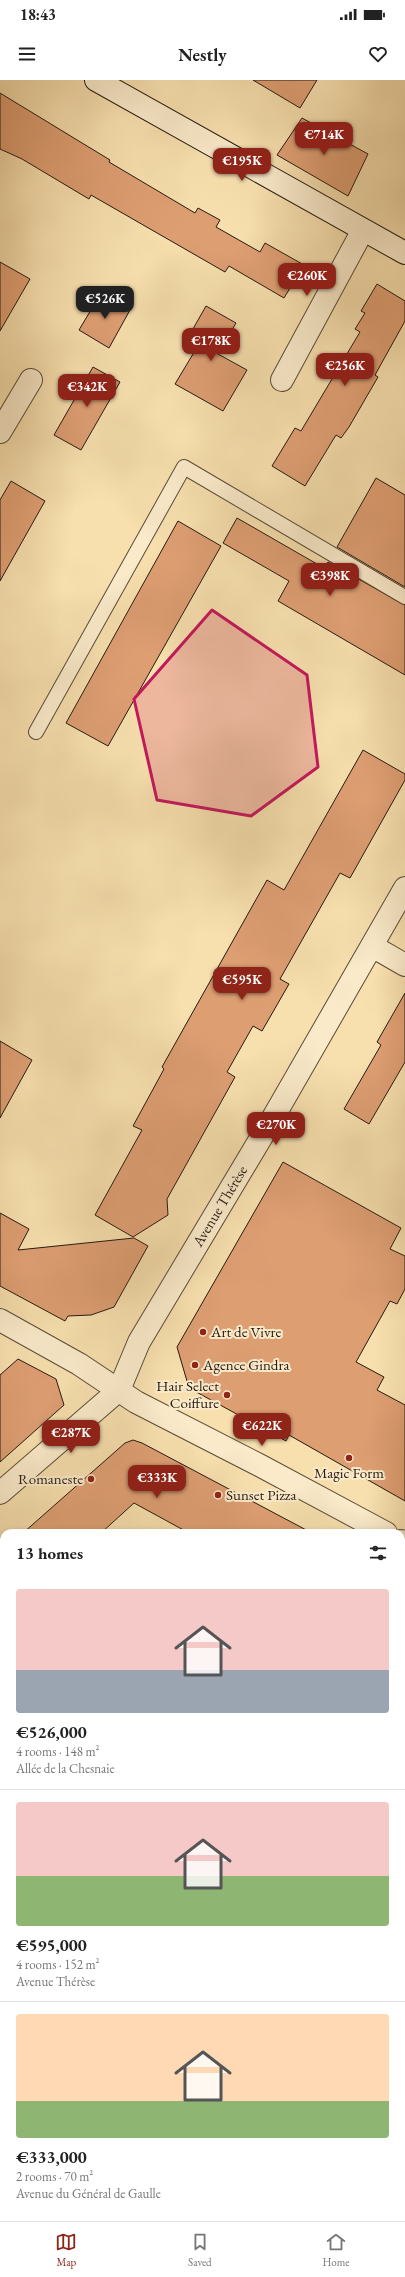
<!DOCTYPE html>
<meta charset="utf-8">
<style>
body{margin:0;font-family:"EB Garamond",serif;background:#f2f2f2;color:#222;height:100vh;display:flex;flex-direction:column;font-size:15px;white-space:nowrap}
*{box-sizing:border-box;margin:0}
p{font-size:13px;color:#767676}
.icon{flex:none;width:22px;height:22px;fill:none;stroke:currentColor;stroke-width:2;stroke-linecap:round;stroke-linejoin:round}
.map{position:relative;flex:1;overflow:hidden}
.panel{position:absolute;left:0px;top:1449px;width:405px;height:692px;display:flex;flex-direction:column;background:#fff;border-radius:12px 12px 0 0;box-shadow:0 2px 6px #0003}
.panel>*{flex:none}
.price{position:absolute;translate:-50% -34px;padding:0 9px;border-radius:8px;background:#8f2418;color:#fff;font-size:13px;line-height:26px;filter:drop-shadow(0 1px 2px #0008)}
.price::after{content:'';position:absolute;left:50%;top:24px;width:12px;height:9px;margin-left:-6px;background:inherit;clip-path:polygon(0 0,100% 0,50% 100%)}
.price.current{background:#222;color:#fff}
ul{padding:0;list-style:none}
li{display:grid;align-content:center;gap:8px;height:212px;padding:0 16px}
li+li{border-top:1px solid #e0e0e0}
li span{display:grid;place-items:center;height:124px;border-radius:4px;color:#555}
li>.icon{margin-inline-start:auto}
span .icon{width:72px;height:72px;fill:#fffc;stroke-width:1}
li b{font-size:17px}
h2{display:flex;justify-content:space-between;align-items:center;height:48px;padding:0 16px;font-size:17px}
.status{display:flex;justify-content:space-between;align-items:center;height:28px;padding:0 20px;background:#fff;direction:ltr}
.status svg{height:11px;fill:currentColor}
header{display:flex;justify-content:space-between;align-items:center;height:52px;padding:0 16px;background:#fff;font-size:18px;font-weight:700}
.tab-bar{display:flex;justify-content:space-around;align-items:center;height:56px;border-top:1px solid #e0e0e0;background:#fff;font-size:11px;color:#767676}
.tab-bar a{display:grid;justify-items:center;gap:2px}
.tab-bar .current{color:#8f2418}
.map>svg:first-child{display:block}
</style>
<div class="status"><b>18:43</b><svg viewBox="0 0 49 12"><path d="M0 12V9h3v3zM5 12V6h3v6zM10 12V3h3v9zM15 12V0h3v12zM26 1h20v11H26zM47 4h2v5h-2z"/></svg></div>
<header><svg class="icon" aria-label="menu" viewBox="0 0 24 24"><path d="M4 6h16M4 12h16M4 18h16"/></svg>Nestly<svg class="icon" aria-label="heart" viewBox="0 0 24 24"><path d="M12 20l-8-8c-3-5 5-10 8-4 3-6 11-1 8 4z"/></svg></header>
<div class="map">
<svg width="405" height="2141" viewBox="0 0 405 2141">
<rect width="100%" height="100%" fill="#f7dfae"/>
<filter id="stains"><feTurbulence type="fractalNoise" baseFrequency=".005" numOctaves="4"/><feColorMatrix values="0 0 0 0 .2 0 0 0 0 .09 0 0 0 0 .02 0 0 0 .5 -.17"/></filter>
<radialGradient id="worn" r=".72"><stop offset=".6" stop-color="#630" stop-opacity="0"/><stop offset="1" stop-color="#630" stop-opacity=".3"/></radialGradient>
<!-- building -->
<g fill="#dd9e72" stroke="#251a11">
<polygon points="253,0 317,0 300,28"/>
<polygon points="0,13 110,80 109,82 195,133 198,128 220,140 216,147 260,172 265,163 304,185 284,218 229,186 225,192 91,115 89,119 22,79 0,69"/>
<polygon points="302,38 368,74 348,116 277,75"/>
<polygon points="0,182 30,199 0,251"/>
<polygon points="377,204 405,221 405,241 375,295 378,297 349,347 341,358 336,355 305,406 272,386 295,348 301,351 360,252 355,249 365,233 361,231"/>
<polygon points="101,213 130,230 109,268 79,250"/>
<polygon points="206,226 236,243 218,274 247,290 223,331 175,304 196,269 185,263"/>
<polygon points="93,287 120,302 81,370 54,355"/>
<polygon points="376,398 405,415 405,507 337,467"/>
<polygon points="11,401 45,421 0,501 0,420"/>
<polygon points="237,438 324,488 328,482 405,525 405,595 278,521 289,501 223,463"/>
<polygon points="178,441 221,466 108,666 66,643"/>
<polygon points="363,670 405,694 405,700 350,798 340,793 280,899 289,904 262,951 253,946 227,992 235,997 167,1119 168,1135 133,1157 95,1135 142,1050 133,1046 164,989 162,987 267,800 284,810"/>
<polygon points="405,913 405,982 369,1044 344,1029 381,965 377,962"/>
<polygon points="0,961 32,980 0,1038"/>
<polygon points="283,1082 401,1148 390,1169 405,1176 405,1209 397,1224 390,1221 356,1282 384,1297 377,1310 405,1325 405,1421 289,1355 286,1361 189,1308 177,1267"/>
<polygon points="0,1133 29,1149 18,1170 134,1158 148,1166 114,1227 91,1235 68,1236 65,1241 0,1206"/>
<polygon points="18,1279 56,1299 64,1325 0,1382 0,1295"/>
<polygon points="133,1360 142,1363 312,1453 189,1453 134,1423 101,1453 23,1453 125,1363"/>
</g>
<g fill="none" stroke-linecap="round" stroke-linejoin="round">
<!-- lane casing -->
<g stroke="#5a4b38" stroke-width="16">
<g id="lane">
<polyline points="36,652 184,387 405,517"/>
<polyline points="0,1857 4,1853"/>
<polyline points="362,2141 366,2137"/>
</g>
</g>
<!-- street casing -->
<g stroke="#5a4b38" stroke-width="24">
<g id="street">
<polyline points="282,300 363,150"/>
<polyline points="0,352 31,300"/>
<polyline points="372,866 405,885"/>
<polyline points="0,1240 79,1284 136,1322 261,1386 386,1453"/>
<polyline points="0,1413 119,1310 139,1262 274,1036 405,808"/>
<polyline points="401,1461 405,1463"/>
</g>
</g>
<!-- secondary casing -->
<g stroke="#251a11" stroke-width="24">
<g id="secondary">
<polyline points="96,0 405,173"/>
<polyline points="0,1785 4,1790"/>
<polyline points="0,1824 4,1829"/>
<polyline points="280,2137 283,2141"/>
<polyline points="314,2137 318,2141"/>
</g>
</g>
<!-- path -->
<g stroke="#251a11" stroke-width="2.5" stroke-dasharray="3 2" stroke-linecap="butt">
<polyline points="401,1523 405,1519"/>
<polyline points="401,1568 405,1572"/>
</g>
<!-- lane -->
<use href="#lane" stroke="#faeaca" stroke-width="14"/>
<!-- street -->
<use href="#street" stroke="#faeaca" stroke-width="22"/>
<!-- secondary -->
<use href="#secondary" stroke="#faeaca" stroke-width="22"/>
</g>
<!-- marked area -->
<path fill="#c2185b" fill-opacity="0.2" stroke="#c2185b" stroke-width="3" stroke-linejoin="round" d="M212,530L307,595L318,687L251,736L157,720L134,619Z"/>
<!-- markers -->
<g fill="#8f2418" stroke="#faeaca" stroke-width="1.5">
<circle cx="203" cy="1252" r="4"/>
<circle cx="195" cy="1285" r="4"/>
<circle cx="227" cy="1315" r="4"/>
<circle cx="349" cy="1378" r="4"/>
<circle cx="91" cy="1399" r="4"/>
<circle cx="218" cy="1415" r="4"/>
</g>
<g text-anchor="middle" stroke-width="4" stroke-linejoin="round" paint-order="stroke">
<!-- street labels -->
<g font-size="15" fill="#251a11" stroke="#faeaca">
<text transform="translate(220 1126) rotate(-59)" y="5">Avenue Thérèse</text>
</g>
<!-- poi labels -->
<g font-size="15" fill="#251a11" stroke="#faeaca" text-anchor="start">
<text x="211" y="1257">Art de Vivre</text>
<text x="203" y="1290">Agence Gindra</text>
<text x="219" y="1311" text-anchor="end">Hair Select<tspan x="219" dy="17">Coiffure</tspan></text>
<text x="349" y="1398" text-anchor="middle">Magic Form</text>
<text x="83" y="1404" text-anchor="end">Romaneste</text>
<text x="226" y="1420">Sunset Pizza</text>
</g>
</g>
<rect width="100%" height="100%" filter="url(#stains)"/>
<rect width="100%" height="100%" fill="url(#worn)"/>
</svg>
<b class="price" style="left:324px;top:76px">€714K</b>
<b class="price" style="left:242px;top:102px">€195K</b>
<b class="price" style="left:307px;top:217px">€260K</b>
<b class="price current" style="left:105px;top:240px">€526K</b>
<b class="price" style="left:211px;top:282px">€178K</b>
<b class="price" style="left:345px;top:307px">€256K</b>
<b class="price" style="left:87px;top:328px">€342K</b>
<b class="price" style="left:330px;top:517px">€398K</b>
<b class="price" style="left:242px;top:921px">€595K</b>
<b class="price" style="left:276px;top:1066px">€270K</b>
<b class="price" style="left:262px;top:1367px">€622K</b>
<b class="price" style="left:71px;top:1374px">€287K</b>
<b class="price" style="left:157px;top:1419px">€333K</b>
<section class="panel">
<h2>13 homes<svg class="icon" aria-label="filters" viewBox="0 0 24 24"><path d="M4 7h16M4 17h16"/><circle cx="9" cy="7" r="2"/><circle cx="15" cy="17" r="2"/></svg></h2>
<ul>
<li><span style="background:linear-gradient(#f6c9c9 65%,#9aa5b1 0)"><svg class="icon" aria-label="home" viewBox="0 0 24 24"><path d="M3 11l9-7 9 7M6 9v11h12V9"/></svg></span><div><b>€526,000</b><p>4 rooms · 148 m²</p><p>Allée de la Chesnaie</p></div></li>
<li><span style="background:linear-gradient(#f6c9c9 60%,#8fb573 0)"><svg class="icon" aria-label="home" viewBox="0 0 24 24"><path d="M3 11l9-7 9 7M6 9v11h12V9"/></svg></span><div><b>€595,000</b><p>4 rooms · 152 m²</p><p>Avenue Thérèse</p></div></li>
<li><span style="background:linear-gradient(#ffd9b3 70%,#8fb573 0)"><svg class="icon" aria-label="home" viewBox="0 0 24 24"><path d="M3 11l9-7 9 7M6 9v11h12V9"/></svg></span><div><b>€333,000</b><p>2 rooms · 70 m²</p><p>Avenue du Général de Gaulle</p></div></li>
</ul>
</section>
</div>
<nav class="tab-bar">
<a class="current"><svg class="icon" aria-label="map" viewBox="0 0 24 24"><path d="M3 6l6-2 6 2 6-2v14l-6 2-6-2-6 2zM9 4v14M15 6v14"/></svg>Map</a>
<a><svg class="icon" aria-label="saved" viewBox="0 0 24 24"><path d="M7 4h10v16l-5-4-5 4z"/></svg>Saved</a>
<a><svg class="icon" aria-label="home" viewBox="0 0 24 24"><path d="M3 11l9-7 9 7M6 9v11h12V9"/></svg>Home</a>
</nav>
